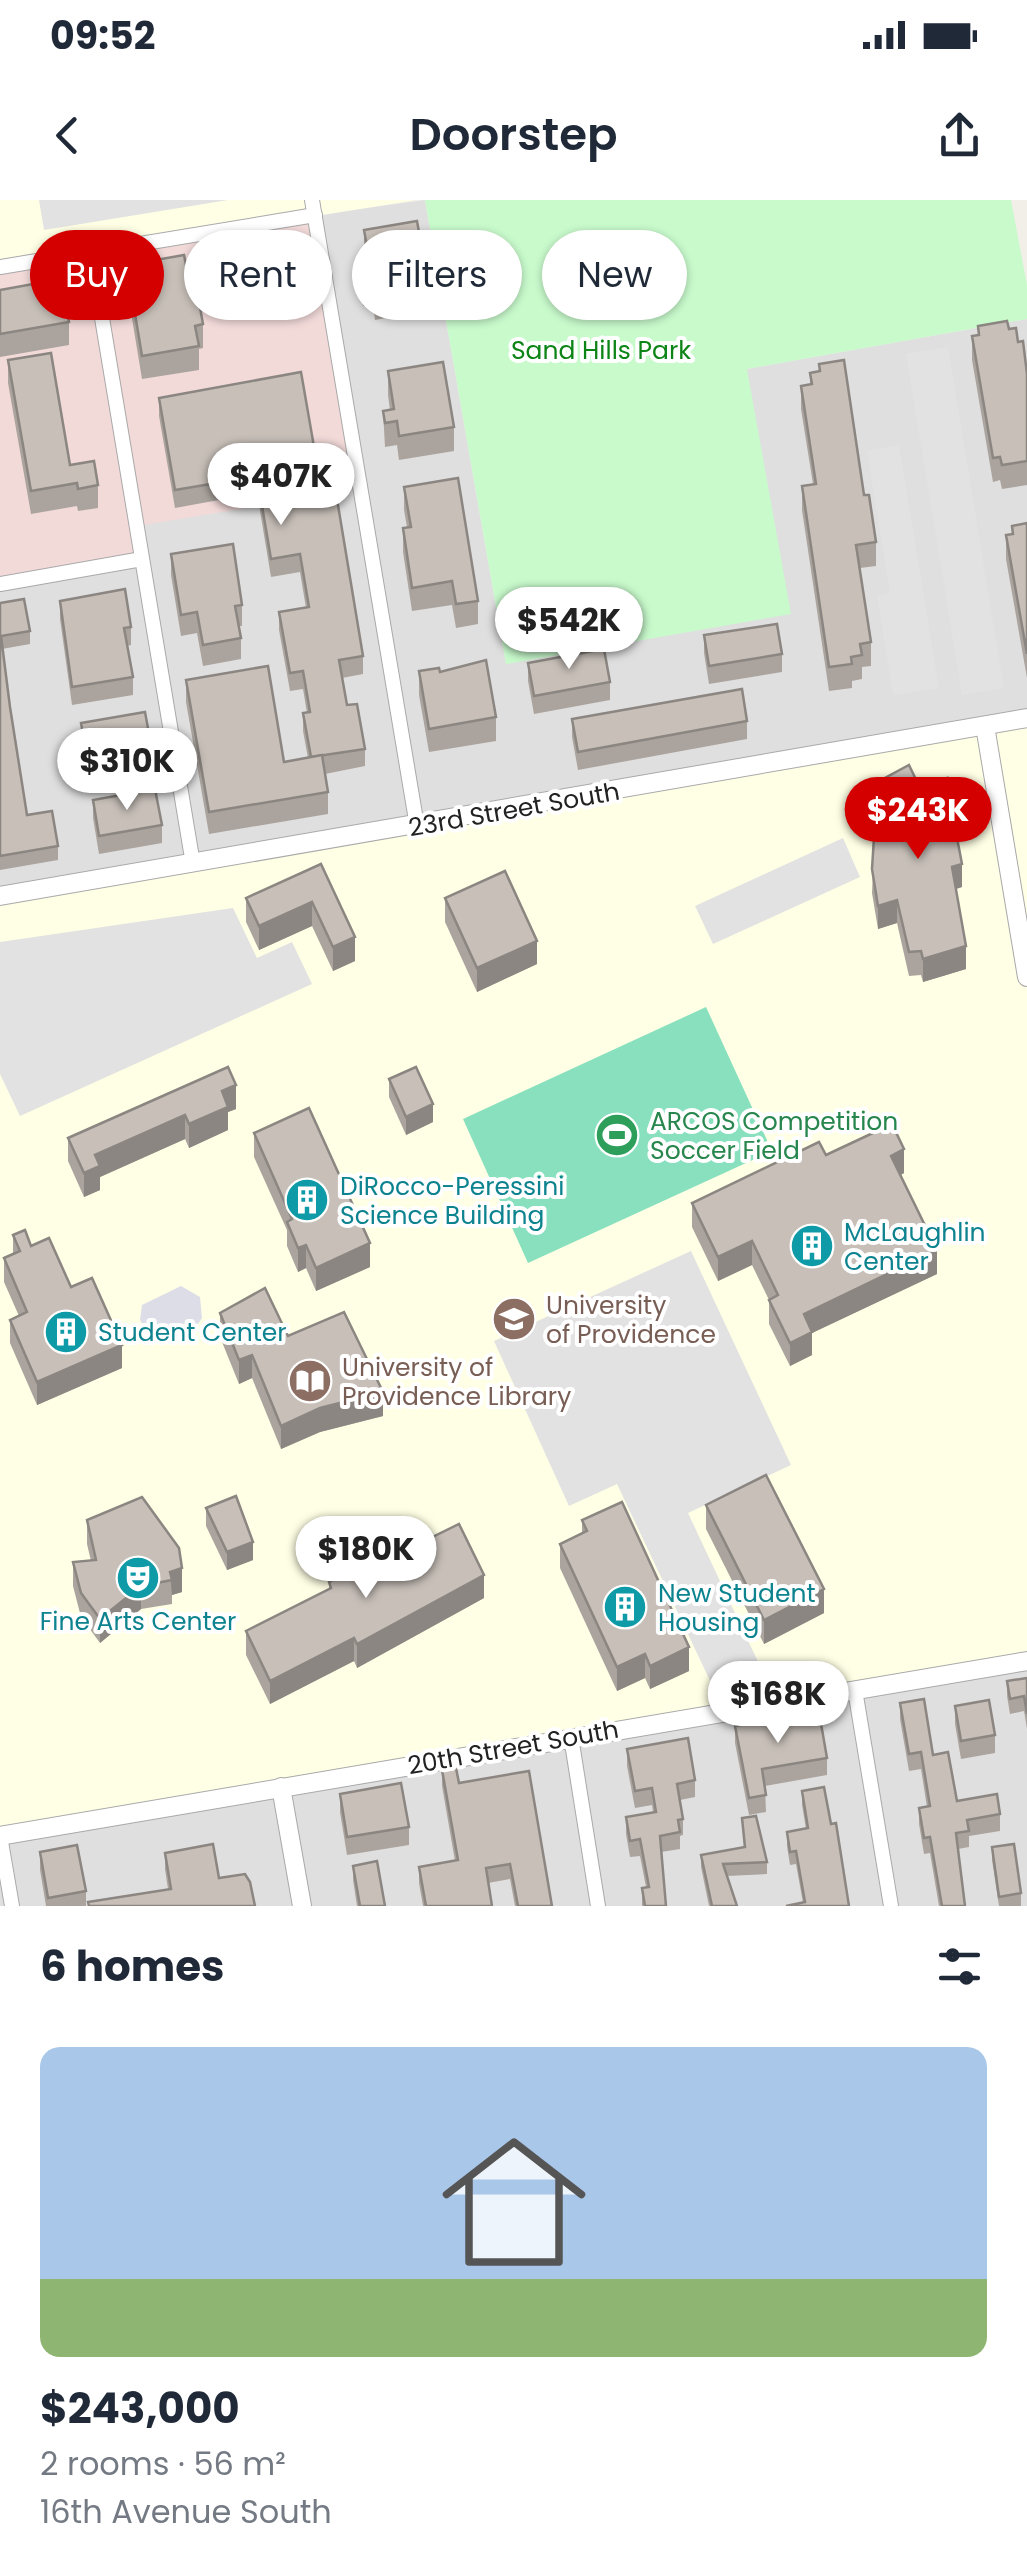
<!DOCTYPE html>
<meta charset="utf-8">
<style>
body{margin:0;font-family:Poppins,sans-serif;background:#f2f2f3;color:#1f2937;height:100vh;display:flex;flex-direction:column;font-size:38px;white-space:nowrap}
*{box-sizing:border-box;margin:0}
p{font-size:32px;color:#747a83}
.icon{flex:none;width:55px;height:55px;fill:none;stroke:currentColor;stroke-width:2;stroke-linecap:round;stroke-linejoin:round}
.map{position:relative;height:1706px;overflow:hidden}
.panel{display:flex;flex-direction:column;background:#fff;flex:1}
.panel>*{flex:none}
.banner{position:absolute;left:30px;top:30px;width:968px;height:90px;display:flex;gap:20px}
.price{position:absolute;translate:-50% -85px;padding:0 22px;border-radius:35px;background:#fff;color:#222;font-size:32px;line-height:65px;filter:drop-shadow(0 2px 5px #0008)}
.price::after{content:'';position:absolute;left:50%;top:60px;width:30px;height:22px;margin-left:-15px;background:inherit;clip-path:polygon(0 0,100% 0,50% 100%)}
.price.current{background:#d40000;color:#fff}
ul{padding:0;list-style:none}
li{display:grid;align-content:center;gap:20px;height:530px;padding:0 40px}
li span{display:grid;place-items:center;height:310px;border-radius:20px;color:#555}
li>.icon{margin-inline-start:auto}
span .icon{width:180px;height:180px;fill:#fffc;stroke-width:1}
li b{font-size:42px}
h2{display:flex;justify-content:space-between;align-items:center;height:120px;padding:0 40px;font-size:42px}
.pill{padding:0 35px;border-radius:45px;background:#fff;box-shadow:0 2px 8px #0004;font-size:35px;line-height:90px}
.pill.current{background:#d40000;color:#fff}
.status{display:flex;justify-content:space-between;align-items:center;height:70px;padding:0 50px;background:#fff;direction:ltr}
.status svg{height:28px;fill:currentColor}
header{display:flex;justify-content:space-between;align-items:center;height:130px;padding:0 40px;background:#fff;font-size:45px;font-weight:600}
.map>svg:first-child{display:block}
</style>
<div class="status"><b>09:52</b><svg viewBox="0 0 49 12"><path d="M0 12V9h3v3zM5 12V6h3v6zM10 12V3h3v9zM15 12V0h3v12zM26 1h20v11H26zM47 4h2v5h-2z"/></svg></div>
<header><svg class="icon" aria-label="back" viewBox="0 0 24 24"><path d="M15 5l-7 7 7 7"/></svg>Doorstep<svg class="icon" aria-label="share" viewBox="0 0 24 24"><path d="M12 15V3M7 8l5-5 5 5M5 13v7h14v-7"/></svg></header>
<div class="map">
<svg width="1027" height="1706" viewBox="0 0 1027 1706">
<rect width="100%" height="100%" fill="#f2efe9"/>
<!-- residential -->
<g fill="#e0dfdf">
<polygon points="425,0 506,464 747,169 1027,119 1027,518 0,696 0,384 137,327 315,15"/>
<polygon points="1027,1462 1027,1706 0,1706 0,1636"/>
</g>
<!-- commercial -->
<polygon fill="#f2dad9" points="315,15 361,289 138,326 142,359 0,384 0,68"/>
<!-- education -->
<g fill="#ffffe5">
<polygon points="0,0 416,0 0,67"/>
<polygon points="1027,518 1027,1462 0,1634 0,696"/>
</g>
<!-- park -->
<polygon fill="#c8facc" points="425,0 1011,0 1027,85 1027,119 747,169 791,414 506,464"/>
<!-- pitch -->
<polygon fill="#88e0be" points="706,807 772,951 528,1063 463,919"/>
<!-- parking -->
<g fill="#e2e2e2">
<polygon points="39,0 228,0 44,30"/>
<polygon points="948,147 1004,488 962,495 906,154"/>
<polygon points="899,245 939,488 893,495 877,396 890,393 867,251"/>
<polygon points="843,638 860,677 713,744 695,706"/>
<polygon points="233,708 257,758 292,742 312,784 20,916 0,874 0,742"/>
<polygon points="691,1051 791,1265 688,1313 760,1466 713,1487 617,1284 569,1306 494,1141"/>
</g>
<!-- plaza -->
<polygon fill="#dddde8" points="181,1086 200,1097 202,1118 198,1124 163,1140 151,1138 140,1120 142,1105"/>
<g fill="none" stroke-linecap="round" stroke-linejoin="round">
<!-- minor casing -->
<g stroke="#a9a9a9" stroke-width="16">
<g id="minor">
<polyline points="312,0 417,626"/>
<polyline points="91,52 193,664"/>
<polyline points="0,67 315,15"/>
<polyline points="0,384 142,359"/>
<polyline points="855,1490 891,1706"/>
<polyline points="571,1537 598,1706"/>
<polyline points="0,1636 12,1706"/>
</g>
</g>
<!-- tertiary casing -->
<g stroke="#a9a9a9" stroke-width="20">
<g id="tertiary">
<polyline points="985,526 1027,777"/>
<polyline points="0,696 1027,518"/>
<polyline points="281,1587 302,1706"/>
<polyline points="0,1636 1027,1461"/>
</g>
</g>
<!-- minor -->
<use href="#minor" stroke="#fff" stroke-width="14"/>
<!-- tertiary -->
<use href="#tertiary" stroke="#fff" stroke-width="18"/>
</g>
<!-- wall -->
<g fill="#aba49e">
<polygon points="364,30 429,87 429,110 375,120 373,105 363,106 361,93 361,70 367,69 364,54"/>
<polygon points="127,65 203,124 203,148 199,149 199,170 142,179 127,88"/>
<polygon points="0,90 69,122 69,145 0,157"/>
<polygon points="978,126 1009,129 1018,142 1027,174 1027,285 1002,289 1000,280 993,282 972,160 972,136 978,135"/>
<polygon points="8,160 70,265 98,285 98,308 78,311 77,306 31,314 8,183"/>
<polygon points="819,164 864,295 876,342 876,366 860,368 871,442 871,466 862,467 862,479 852,481 852,488 829,491 802,310 802,286 813,284 801,209 801,186 810,184 810,173 819,171"/>
<polygon points="388,171 454,227 454,251 399,260 397,245 385,247 383,211 390,210 388,195"/>
<polygon points="159,198 317,264 317,282 284,288 286,295 363,456 363,474 342,478 347,505 365,549 365,566 325,574 328,592 328,614 209,634 186,502 186,480 284,562 308,558 303,531 303,513 307,513 303,489 290,491 279,430 279,412 306,408 300,372 271,377 257,293 175,308 159,216"/>
<polygon points="404,287 478,401 478,424 456,428 452,405 412,411 403,352 403,328 407,327 404,310"/>
<polygon points="1027,323 1027,478 1006,359 1006,335 1012,334 1012,326"/>
<polygon points="171,354 242,405 242,426 239,426 241,438 241,459 203,466 197,433 181,436 171,375"/>
<polygon points="60,401 131,427 131,445 127,446 133,477 133,495 72,505 60,419"/>
<polygon points="0,403 30,431 30,444 2,449 10,507 27,615 58,646 58,660 0,670"/>
<polygon points="704,435 782,454 782,472 709,484 704,453"/>
<polygon points="528,463 610,482 610,500 534,514 528,481"/>
<polygon points="419,471 440,472 496,517 496,541 429,552 419,495"/>
<polygon points="572,519 747,521 747,539 578,570 572,537"/>
<polygon points="81,523 152,550 152,568 88,579 81,541"/>
<polygon points="870,586 921,590 947,601 946,618 962,687 956,689 966,769 923,782 921,775 909,776 897,723 878,729 872,693 875,622 870,610"/>
<polygon points="93,600 162,625 162,643 99,654 93,618"/>
<polygon points="321,664 355,761 333,771 312,726 259,750 246,722 246,698"/>
<polygon points="445,698 537,764 477,792 445,722"/>
<polygon points="228,867 236,909 228,912 228,930 189,948 185,939 100,977 100,990 84,997 68,961 68,938"/>
<polygon points="389,879 433,922 406,935 389,897"/>
<polygon points="254,933 370,1067 316,1091 306,1068 298,1072 287,1046 287,1030 254,957"/>
<polygon points="826,955 904,973 901,975 937,1074 812,1133 812,1155 790,1166 769,1124 769,1100 752,1065 718,1081 692,1027 692,1003"/>
<polygon points="13,1035 31,1046 71,1087 122,1168 37,1205 10,1143 10,1120 19,1116 4,1082 4,1058 13,1054"/>
<polygon points="220,1113 288,1136 383,1216 320,1232 281,1249 252,1178 239,1184 220,1137"/>
<polygon points="142,1297 182,1392 172,1395 172,1404 141,1409 100,1443 81,1417 73,1386 73,1362 91,1361 87,1344 87,1320"/>
<polygon points="706,1305 824,1413 764,1444 706,1329"/>
<polygon points="206,1308 253,1360 227,1370 206,1326"/>
<polygon points="582,1320 689,1471 650,1489 645,1478 617,1491 560,1368 560,1344 582,1334"/>
<polygon points="412,1347 484,1398 357,1468 354,1461 270,1504 246,1455 246,1431 329,1390 329,1382"/>
<polygon points="1027,1478 1027,1529 1024,1511 1010,1514 1007,1496 1007,1481"/>
<polygon points="900,1503 933,1555 957,1601 1000,1614 1000,1631 969,1636 969,1647 958,1649 965,1706 939,1706 930,1653 924,1654 919,1624 919,1608 927,1607 921,1569 909,1571 900,1519"/>
<polygon points="955,1506 995,1535 995,1553 961,1559 955,1524"/>
<polygon points="735,1526 827,1558 827,1575 765,1586 766,1612 749,1615 735,1543"/>
<polygon points="627,1549 695,1580 695,1597 680,1600 683,1619 683,1635 680,1636 680,1649 661,1652 666,1706 642,1706 642,1688 646,1687 640,1656 630,1657 626,1634 626,1617 653,1612 652,1605 635,1608 627,1566"/>
<polygon points="442,1570 459,1583 552,1706 515,1706 510,1679 488,1683 492,1706 423,1706 419,1683 419,1667 455,1661 442,1586"/>
<polygon points="802,1591 831,1624 849,1706 803,1703 796,1664 790,1665 787,1646 787,1632 806,1629 802,1605"/>
<polygon points="340,1594 409,1627 409,1645 347,1655 340,1612"/>
<polygon points="742,1618 767,1662 767,1674 727,1676 737,1706 709,1706 701,1667 701,1655 744,1647"/>
<polygon points="992,1647 1021,1693 1021,1706 999,1706 992,1660"/>
<polygon points="40,1652 86,1691 86,1706 46,1706 40,1670"/>
<polygon points="165,1653 219,1678 168,1689 165,1669"/>
<polygon points="353,1666 385,1706 357,1706 353,1680"/>
</g>
<!-- shaded-wall -->
<g fill="#8b8681">
<polygon points="962,664 962,687 952,690 952,667"/>
<polygon points="897,700 897,723 878,729 878,706"/>
<polygon points="312,702 312,726 259,750 259,726"/>
<polygon points="355,737 355,761 333,771 333,747"/>
<polygon points="537,741 537,764 477,792 477,768"/>
<polygon points="966,746 966,769 923,782 923,759"/>
<polygon points="236,885 236,909 228,912 228,930 189,948 189,924 222,891"/>
<polygon points="433,904 433,922 406,935 406,917"/>
<polygon points="185,915 185,939 100,977 100,990 84,997 84,973 95,955"/>
<polygon points="904,949 904,973 891,979 891,956"/>
<polygon points="752,1041 752,1065 718,1081 718,1057"/>
<polygon points="370,1043 370,1067 316,1091 316,1068"/>
<polygon points="306,1045 306,1068 298,1072 298,1048"/>
<polygon points="937,1050 937,1074 812,1133 812,1155 790,1166 790,1143 804,1114"/>
<polygon points="122,1145 122,1168 37,1205 37,1182"/>
<polygon points="252,1155 252,1178 239,1184 239,1160"/>
<polygon points="383,1192 383,1216 320,1232 281,1249 281,1226 320,1208"/>
<polygon points="253,1342 253,1360 227,1370 227,1352"/>
<polygon points="182,1368 182,1392 172,1395 170,1372"/>
<polygon points="484,1375 484,1398 357,1468 357,1444"/>
<polygon points="141,1386 141,1409 100,1443 100,1419"/>
<polygon points="824,1389 824,1413 764,1444 764,1420"/>
<polygon points="354,1438 354,1461 270,1504 270,1481"/>
<polygon points="689,1447 689,1471 650,1489 650,1466"/>
<polygon points="645,1454 645,1478 617,1491 617,1467"/>
</g>
<!-- building -->
<g fill="#c7bfb8" stroke="#8b8681" stroke-width="2.5">
<polygon points="417,21 429,87 375,96 373,81 363,83 361,70 371,68 364,30"/>
<polygon points="184,55 188,75 194,74 203,124 195,126 199,146 142,156 127,65"/>
<polygon points="61,79 69,122 0,134 0,90"/>
<polygon points="1007,121 1009,129 1016,128 1018,142 1023,141 1027,174 1027,261 1002,265 1000,257 993,258 972,136 979,135 978,126"/>
<polygon points="51,153 70,265 94,261 98,285 78,289 77,283 31,291 8,160"/>
<polygon points="844,160 864,295 869,295 876,342 856,345 871,442 860,444 862,455 851,457 852,464 829,467 802,286 816,284 801,186 812,184 810,173 820,171 819,164"/>
<polygon points="443,162 454,227 399,236 397,221 385,223 383,211 394,209 388,171"/>
<polygon points="301,172 317,264 281,271 286,295 335,287 363,456 339,460 347,505 357,504 365,549 311,557 303,513 310,512 303,471 290,473 279,412 309,407 300,354 271,359 257,276 175,290 159,198"/>
<polygon points="458,278 478,401 456,404 452,381 412,388 403,328 411,327 404,287"/>
<polygon points="1027,323 1027,454 1006,335 1013,334 1012,326"/>
<polygon points="233,344 242,405 235,406 241,438 203,445 197,412 181,415 171,354"/>
<polygon points="125,389 131,427 124,428 133,477 72,487 60,401"/>
<polygon points="24,399 30,431 1,436 10,507 27,615 52,611 58,646 0,656 0,403"/>
<polygon points="777,424 782,454 709,466 704,435"/>
<polygon points="604,449 610,482 534,496 528,463"/>
<polygon points="486,460 496,517 429,529 419,471 439,468 440,472"/>
<polygon points="268,466 284,562 322,555 328,592 209,612 186,480"/>
<polygon points="742,489 747,521 578,552 572,519"/>
<polygon points="145,512 152,550 88,561 81,523"/>
<polygon points="909,565 921,590 947,578 944,618 953,617 962,664 952,667 966,746 923,759 921,751 909,752 897,700 878,706 872,669 875,621 885,620 870,586"/>
<polygon points="155,589 162,625 99,636 93,600"/>
<polygon points="321,664 355,737 333,747 312,702 259,726 246,698"/>
<polygon points="505,671 537,741 477,768 445,698"/>
<polygon points="228,867 236,885 222,891 228,907 189,924 185,915 95,955 100,966 84,973 68,938"/>
<polygon points="416,867 433,904 406,917 389,879"/>
<polygon points="309,908 370,1043 316,1068 306,1045 298,1048 287,1022 292,1019 254,933"/>
<polygon points="892,924 904,949 891,956 937,1050 804,1114 812,1132 790,1143 769,1100 778,1095 752,1041 718,1057 692,1003 819,942 826,955"/>
<polygon points="25,1030 31,1046 49,1038 71,1087 92,1078 122,1145 37,1182 10,1120 27,1112 4,1058 20,1051 13,1035"/>
<polygon points="265,1088 288,1136 344,1112 383,1192 320,1208 281,1226 252,1155 239,1160 220,1113"/>
<polygon points="766,1275 824,1389 764,1420 706,1305"/>
<polygon points="236,1296 253,1342 227,1352 206,1308"/>
<polygon points="142,1297 179,1348 182,1368 170,1372 172,1380 141,1386 100,1419 81,1393 73,1362 96,1360 87,1320"/>
<polygon points="622,1302 689,1447 650,1466 645,1454 617,1467 560,1344 587,1331 582,1320"/>
<polygon points="459,1324 484,1375 357,1444 354,1438 270,1481 246,1431 331,1388 329,1382 409,1342 412,1347"/>
<polygon points="1027,1478 1027,1514 1024,1496 1010,1499 1007,1481"/>
<polygon points="924,1499 933,1555 948,1552 957,1601 997,1594 1000,1614 967,1620 969,1631 956,1633 965,1706 942,1706 930,1637 924,1638 919,1608 930,1606 921,1552 909,1554 900,1503"/>
<polygon points="989,1500 995,1535 961,1541 955,1506"/>
<polygon points="819,1512 827,1558 762,1569 766,1595 749,1598 735,1526"/>
<polygon points="688,1538 695,1580 677,1584 683,1619 678,1620 680,1632 660,1636 666,1706 645,1706 642,1688 649,1687 640,1639 630,1641 626,1617 656,1612 652,1588 635,1591 627,1549"/>
<polygon points="456,1568 459,1583 529,1571 552,1706 518,1706 510,1664 486,1668 492,1706 426,1706 419,1667 458,1660 442,1570"/>
<polygon points="401,1583 409,1627 347,1637 340,1594"/>
<polygon points="824,1587 831,1624 836,1623 849,1706 786,1706 805,1702 796,1651 790,1652 787,1632 808,1628 802,1591"/>
<polygon points="756,1616 767,1662 723,1664 737,1706 712,1706 701,1655 745,1647 742,1618"/>
<polygon points="213,1644 219,1678 245,1674 250,1682 255,1706 89,1706 88,1702 171,1689 165,1653"/>
<polygon points="1014,1644 1021,1693 999,1697 992,1647"/>
<polygon points="77,1645 86,1691 48,1698 40,1652"/>
<polygon points="377,1661 385,1706 360,1706 353,1666"/>
</g>
<!-- icons -->
<defs>
<g id="stadium-disc" transform="scale(2.25)"><circle r="9.5" fill="#2e9e5b" stroke="#fff"/><path d="M0-5a6.5 5 0 1 0 0 10a6.5 5 0 1 0 0-10ZM-3.5-1.8h7v3.6h-7Z" fill="#fff"/></g>
<g id="building-disc" transform="scale(2.25)"><circle r="9.5" fill="#0f9aa8" stroke="#fff"/><path d="M-4-6H4V6H1V3H-1V6H-4ZM-2.5-4.3h1.7v1.8h-1.7ZM.8-4.3h1.7v1.8H.8ZM-2.5-1h1.7V.8h-1.7ZM.8-1h1.7V.8H.8Z" fill="#fff"/></g>
<g id="university-disc" transform="scale(2.25)"><circle r="9.5" fill="#8d6e63" stroke="#fff"/><path d="M0-5L7-2L0 1L-7-2ZM-4 1L0 2.5L4 1V4Q0 6-4 4Z" fill="#fff"/></g>
<g id="library-disc" transform="scale(2.25)"><circle r="9.5" fill="#8d6e63" stroke="#fff"/><path d="M-6-4Q-3-5.5-.7-3.5V5Q-3 3-6 4ZM6-4Q3-5.5 .7-3.5V5Q3 3 6 4Z" fill="#fff"/></g>
<g id="theatre-disc" transform="scale(2.25)"><circle r="9.5" fill="#0f9aa8" stroke="#fff"/><path d="M-5-5.5Q0-4 5-5.5V0Q5 5 0 6Q-5 5-5 0ZM-3.3-2.5H-1v1.5H-3.3ZM1-2.5H3.3v1.5H1ZM-2.8 1Q0 5.5 2.8 1Z" fill="#fff"/></g>
</defs>
<g fill-rule="evenodd">
<use href="#stadium-disc" x="617" y="935"/>
<use href="#building-disc" x="307" y="1000"/>
<use href="#building-disc" x="812" y="1046"/>
<use href="#university-disc" x="514" y="1119"/>
<use href="#building-disc" x="66" y="1132"/>
<use href="#library-disc" x="310" y="1181"/>
<use href="#theatre-disc" x="138" y="1378"/>
<use href="#building-disc" x="625" y="1407"/>
</g>
<g text-anchor="middle" stroke-width="8" stroke-linejoin="round" paint-order="stroke">
<!-- park labels -->
<g font-size="25" fill="#0c8416" stroke="#fff">
<text x="601" y="159">Sand Hills Park</text>
</g>
<!-- street labels -->
<g font-size="25" fill="#222" stroke="#fff">
<text transform="translate(514 609) rotate(-10)" y="9">23rd Street South</text>
<text transform="translate(513 1547) rotate(-10)" y="9">20th Street South</text>
</g>
<!-- leisure labels -->
<g font-size="25" fill="#27864d" stroke="#fff" text-anchor="start">
<text x="650" y="930">ARCOS Competition<tspan x="650" dy="29">Soccer Field</tspan></text>
</g>
<!-- culture labels -->
<g font-size="25" fill="#0d838f" stroke="#fff" text-anchor="start">
<text x="340" y="995">DiRocco-Peressini<tspan x="340" dy="29">Science Building</tspan></text>
<text x="844" y="1041">McLaughlin<tspan x="844" dy="29">Center</tspan></text>
<text x="98" y="1141">Student Center</text>
<text x="658" y="1402">New Student<tspan x="658" dy="29">Housing</tspan></text>
<text x="138" y="1430" text-anchor="middle">Fine Arts Center</text>
</g>
<!-- education labels -->
<g font-size="25" fill="#785e54" stroke="#fff" text-anchor="start">
<text x="546" y="1114">University<tspan x="546" dy="29">of Providence</tspan></text>
<text x="342" y="1176">University of<tspan x="342" dy="29">Providence Library</tspan></text>
</g>
</g>
</svg>
<b class="price" style="left:281px;top:328px">$407K</b>
<b class="price" style="left:569px;top:472px">$542K</b>
<b class="price" style="left:127px;top:613px">$310K</b>
<b class="price current" style="left:918px;top:662px">$243K</b>
<b class="price" style="left:366px;top:1401px">$180K</b>
<b class="price" style="left:778px;top:1546px">$168K</b>
<div class="banner">
<a class="pill current">Buy</a>
<a class="pill">Rent</a>
<a class="pill">Filters</a>
<a class="pill">New</a>
</div>
</div>
<section class="panel">
<h2>6 homes<svg class="icon" aria-label="filters" viewBox="0 0 24 24"><path d="M4 7h16M4 17h16"/><circle cx="9" cy="7" r="2"/><circle cx="15" cy="17" r="2"/></svg></h2>
<ul>
<li><span style="background:linear-gradient(#a9c7e8 75%,#8fb573 0)"><svg class="icon" aria-label="home" viewBox="0 0 24 24"><path d="M3 11l9-7 9 7M6 9v11h12V9"/></svg></span><div><b>$243,000</b><p>2 rooms · 56 m²</p><p>16th Avenue South</p></div></li>
</ul>
</section>
